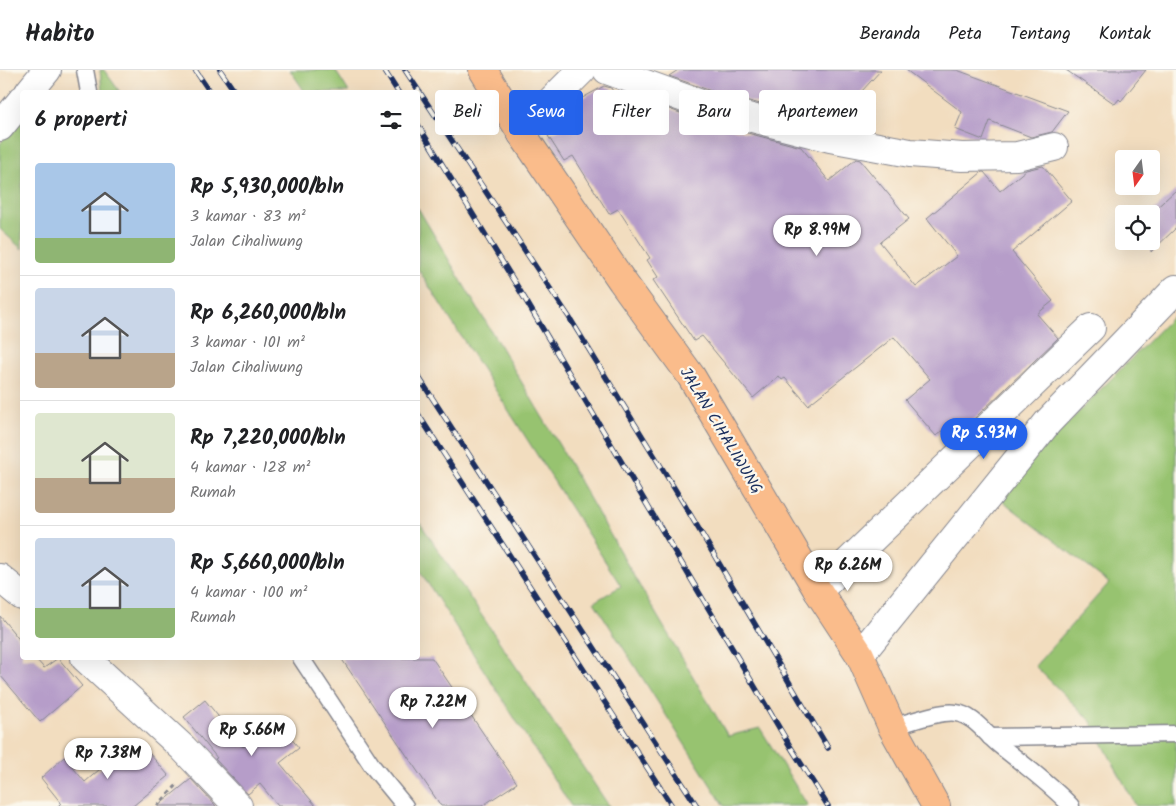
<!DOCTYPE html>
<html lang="id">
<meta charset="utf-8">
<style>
body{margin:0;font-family:Kalam,sans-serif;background:#f2f2f2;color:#202124;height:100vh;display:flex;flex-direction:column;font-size:19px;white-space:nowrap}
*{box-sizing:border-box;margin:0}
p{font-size:16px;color:#757577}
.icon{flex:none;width:28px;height:28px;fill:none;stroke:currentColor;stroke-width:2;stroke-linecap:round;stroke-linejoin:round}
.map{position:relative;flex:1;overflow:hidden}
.side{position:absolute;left:20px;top:20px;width:400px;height:570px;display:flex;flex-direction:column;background:#fff;border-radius:5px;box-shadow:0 5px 20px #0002}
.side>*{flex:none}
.banner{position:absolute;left:435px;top:20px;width:475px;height:45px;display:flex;gap:10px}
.needle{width:32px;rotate:194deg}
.buttons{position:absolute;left:1115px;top:80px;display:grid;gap:10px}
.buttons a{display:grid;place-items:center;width:45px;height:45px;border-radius:5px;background:#fff;box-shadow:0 5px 20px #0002;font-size:25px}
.price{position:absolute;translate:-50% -42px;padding:0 11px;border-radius:18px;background:#fff;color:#222;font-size:16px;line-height:32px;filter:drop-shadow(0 1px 2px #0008)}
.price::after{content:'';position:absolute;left:50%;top:30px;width:15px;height:11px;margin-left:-8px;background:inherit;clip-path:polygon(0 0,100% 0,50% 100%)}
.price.current{background:#2563eb;color:#fff}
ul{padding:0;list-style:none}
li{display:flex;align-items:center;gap:15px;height:125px;padding:0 15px}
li+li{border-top:1px solid #e0e0e0}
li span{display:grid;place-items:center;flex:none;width:140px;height:100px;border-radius:5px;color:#555}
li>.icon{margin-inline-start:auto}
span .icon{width:60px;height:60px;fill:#fffc;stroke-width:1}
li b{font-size:21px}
h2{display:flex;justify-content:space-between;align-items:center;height:60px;padding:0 15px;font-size:21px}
.tag{padding:0 18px;border-radius:5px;background:#fff;box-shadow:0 5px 20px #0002;font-size:18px;line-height:45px}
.tag.current{background:#2563eb;color:#fff}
header{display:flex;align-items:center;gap:30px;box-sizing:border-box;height:70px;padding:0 25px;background:#fff;border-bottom:1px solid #e0e0e0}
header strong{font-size:24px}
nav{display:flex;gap:28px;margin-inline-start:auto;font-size:18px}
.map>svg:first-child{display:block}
</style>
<header>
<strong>Habito</strong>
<nav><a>Beranda</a><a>Peta</a><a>Tentang</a><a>Kontak</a></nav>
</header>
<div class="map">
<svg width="1176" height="736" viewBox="0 0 1176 736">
<rect width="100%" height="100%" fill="#fbf7ec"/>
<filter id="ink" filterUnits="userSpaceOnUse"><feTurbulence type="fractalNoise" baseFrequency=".02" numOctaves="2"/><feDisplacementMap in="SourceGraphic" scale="10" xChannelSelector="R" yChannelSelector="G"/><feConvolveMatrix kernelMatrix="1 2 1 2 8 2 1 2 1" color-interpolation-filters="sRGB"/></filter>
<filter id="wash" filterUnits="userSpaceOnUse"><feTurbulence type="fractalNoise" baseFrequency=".0096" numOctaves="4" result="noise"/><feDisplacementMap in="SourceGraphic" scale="20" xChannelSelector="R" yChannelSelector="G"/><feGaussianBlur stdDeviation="1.12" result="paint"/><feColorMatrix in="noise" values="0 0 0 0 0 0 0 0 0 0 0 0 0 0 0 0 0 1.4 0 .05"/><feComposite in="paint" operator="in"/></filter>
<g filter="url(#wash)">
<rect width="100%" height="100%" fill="#f2ddbf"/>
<!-- green -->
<g fill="#97c370" stroke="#597967">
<polygon points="100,0 104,0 120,22 102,22"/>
<polygon points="290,0 335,0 349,22 305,22"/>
<polygon points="22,43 22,179 0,159 0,74"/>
<polygon points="418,138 559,375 635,508 728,666 760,658 808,736 724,736 594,532 621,516 418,199"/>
<polygon points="1176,243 1176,736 1136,736 1090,650 1035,596 1109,513 996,426"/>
<polygon points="418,450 609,736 571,736 418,498"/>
</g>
<g id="blocks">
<!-- building -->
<g fill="#b69dc9">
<polygon points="678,0 881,0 843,42 825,26 807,46 714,22 669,6"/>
<polygon points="906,0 957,0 1068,41 1052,62 1031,67 990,51 983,70 955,59 962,42"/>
<polygon points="1066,0 1146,0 1121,31 1119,29 1115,34"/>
<polygon points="604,16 611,18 622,36 636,27 705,52 801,77 829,111 856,89 860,90 909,149 880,172 916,217 957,186 927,148 982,102 984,102 1000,121 1026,100 1043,96 1072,131 1012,182 1053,231 1037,244 1058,268 952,370 944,359 936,366 905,330 930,309 894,267 808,335 785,308 782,310 779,306 753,328 702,266 694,271 653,210 658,207 647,190 650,188 618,139 609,144 573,86 564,91 548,66 571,52 564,40 568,36"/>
<polygon points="1176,120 1176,158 1151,182 1151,143"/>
<polygon points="0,546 22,573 22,588 35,588 44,598 58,588 82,616 40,652 0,605"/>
<polygon points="341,588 432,588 517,713 482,736 441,736"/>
<polygon points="205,630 243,677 276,650 299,678 280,693 316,736 278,736 260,714 248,724 215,689 217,688 184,647"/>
<polygon points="136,668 169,706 133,736 58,736 61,733 41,708 64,687 85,712"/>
<polygon points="191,709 216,736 158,736"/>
</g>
</g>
</g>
<g filter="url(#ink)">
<use href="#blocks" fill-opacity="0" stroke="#86868e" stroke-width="1"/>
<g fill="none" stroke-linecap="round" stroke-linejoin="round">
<!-- service casing -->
<g stroke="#86868e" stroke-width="19">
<g id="service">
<polyline points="85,0 89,22"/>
<polyline points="301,588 373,697 405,736"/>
<path d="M892,657C908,653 941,640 956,643C973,645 985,663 998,674C1023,694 1049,713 1071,736"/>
<polyline points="990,667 1176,664"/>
</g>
</g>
<!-- minor casing -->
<g stroke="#86868e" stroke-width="30">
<g id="minor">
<polyline points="607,0 709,37 830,68 910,83 962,87 1017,86 1054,77"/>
<polyline points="29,22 47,0"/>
<polyline points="0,57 22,30"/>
<polyline points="522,64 551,31 582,0"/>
<polyline points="0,508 22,526"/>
<polyline points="818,521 1091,258"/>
<polyline points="860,585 1048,352 1176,219"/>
<polyline points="85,588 183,678 238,736"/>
</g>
</g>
<!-- trunk casing -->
<g stroke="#86868e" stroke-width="30">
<polyline id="trunk" points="483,0 522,64 622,211 691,306 818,521 860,585 892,657 936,736"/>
</g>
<!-- path -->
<polyline stroke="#86868e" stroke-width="3" stroke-dasharray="4 4" stroke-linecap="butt" points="157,736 177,715"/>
<!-- service -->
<use href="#service" stroke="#fff" stroke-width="16"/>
<!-- minor -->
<use href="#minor" stroke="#fff" stroke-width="28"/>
<!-- trunk -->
<use href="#trunk" stroke="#fabc8b" stroke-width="28"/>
<!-- rail casing -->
<g stroke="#1b2f5e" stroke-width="5.5">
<g id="rail">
<polyline points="195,0 210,22"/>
<polyline points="220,0 235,22"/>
<polyline points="384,0 398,22"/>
<polyline points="405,0 569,247 684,434 828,678"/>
<polyline points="418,55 525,229 790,676 828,736"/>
<polyline points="418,306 697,736"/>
<polyline points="418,344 672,736"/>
</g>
</g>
<!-- rail -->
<use href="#rail" stroke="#fbf7ec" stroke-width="4" stroke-dasharray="11" stroke-linecap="butt"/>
</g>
</g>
<g text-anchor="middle" stroke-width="4.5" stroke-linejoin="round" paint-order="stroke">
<!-- street labels -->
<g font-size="16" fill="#1b2f5e" stroke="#fbf7ec">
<text transform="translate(722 360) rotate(59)" y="6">JALAN CIHALIWUNG</text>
</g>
</g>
</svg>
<div class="buttons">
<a><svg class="needle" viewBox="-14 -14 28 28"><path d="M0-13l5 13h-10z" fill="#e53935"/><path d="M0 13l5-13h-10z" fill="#757577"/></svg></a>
<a><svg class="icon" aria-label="locate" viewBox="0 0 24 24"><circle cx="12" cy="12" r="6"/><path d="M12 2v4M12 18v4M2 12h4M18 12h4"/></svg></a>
</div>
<b class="price" style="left:817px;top:187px">Rp 8.99M</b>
<b class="price current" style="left:984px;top:390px">Rp 5.93M</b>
<b class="price" style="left:848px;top:522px">Rp 6.26M</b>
<b class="price" style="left:433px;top:659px">Rp 7.22M</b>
<b class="price" style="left:252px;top:687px">Rp 5.66M</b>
<b class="price" style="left:108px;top:710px">Rp 7.38M</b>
<div class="banner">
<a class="tag">Beli</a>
<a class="tag current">Sewa</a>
<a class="tag">Filter</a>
<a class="tag">Baru</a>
<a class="tag">Apartemen</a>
</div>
<section class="side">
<h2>6 properti<svg class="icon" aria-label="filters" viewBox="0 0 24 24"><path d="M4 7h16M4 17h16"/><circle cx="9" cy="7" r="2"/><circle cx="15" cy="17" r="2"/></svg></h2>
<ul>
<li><span style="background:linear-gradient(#a9c7e8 75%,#8fb573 0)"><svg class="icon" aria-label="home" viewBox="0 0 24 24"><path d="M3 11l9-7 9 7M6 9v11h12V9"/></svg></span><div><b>Rp 5,930,000/bln</b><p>3 kamar · 83 m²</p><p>Jalan Cihaliwung</p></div></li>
<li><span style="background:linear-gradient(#c9d6e8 65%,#b9a48a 0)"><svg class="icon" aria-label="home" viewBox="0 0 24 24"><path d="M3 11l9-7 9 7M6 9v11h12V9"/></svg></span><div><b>Rp 6,260,000/bln</b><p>3 kamar · 101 m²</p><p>Jalan Cihaliwung</p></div></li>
<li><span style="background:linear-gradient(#dfe7d0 65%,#b9a48a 0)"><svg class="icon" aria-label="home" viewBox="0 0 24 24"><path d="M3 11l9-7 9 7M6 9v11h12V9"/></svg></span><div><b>Rp 7,220,000/bln</b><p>4 kamar · 128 m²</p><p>Rumah</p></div></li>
<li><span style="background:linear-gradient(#c9d6e8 70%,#8fb573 0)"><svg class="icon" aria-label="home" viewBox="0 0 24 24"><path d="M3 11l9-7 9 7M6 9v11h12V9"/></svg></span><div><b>Rp 5,660,000/bln</b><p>4 kamar · 100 m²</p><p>Rumah</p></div></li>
</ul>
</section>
</div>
